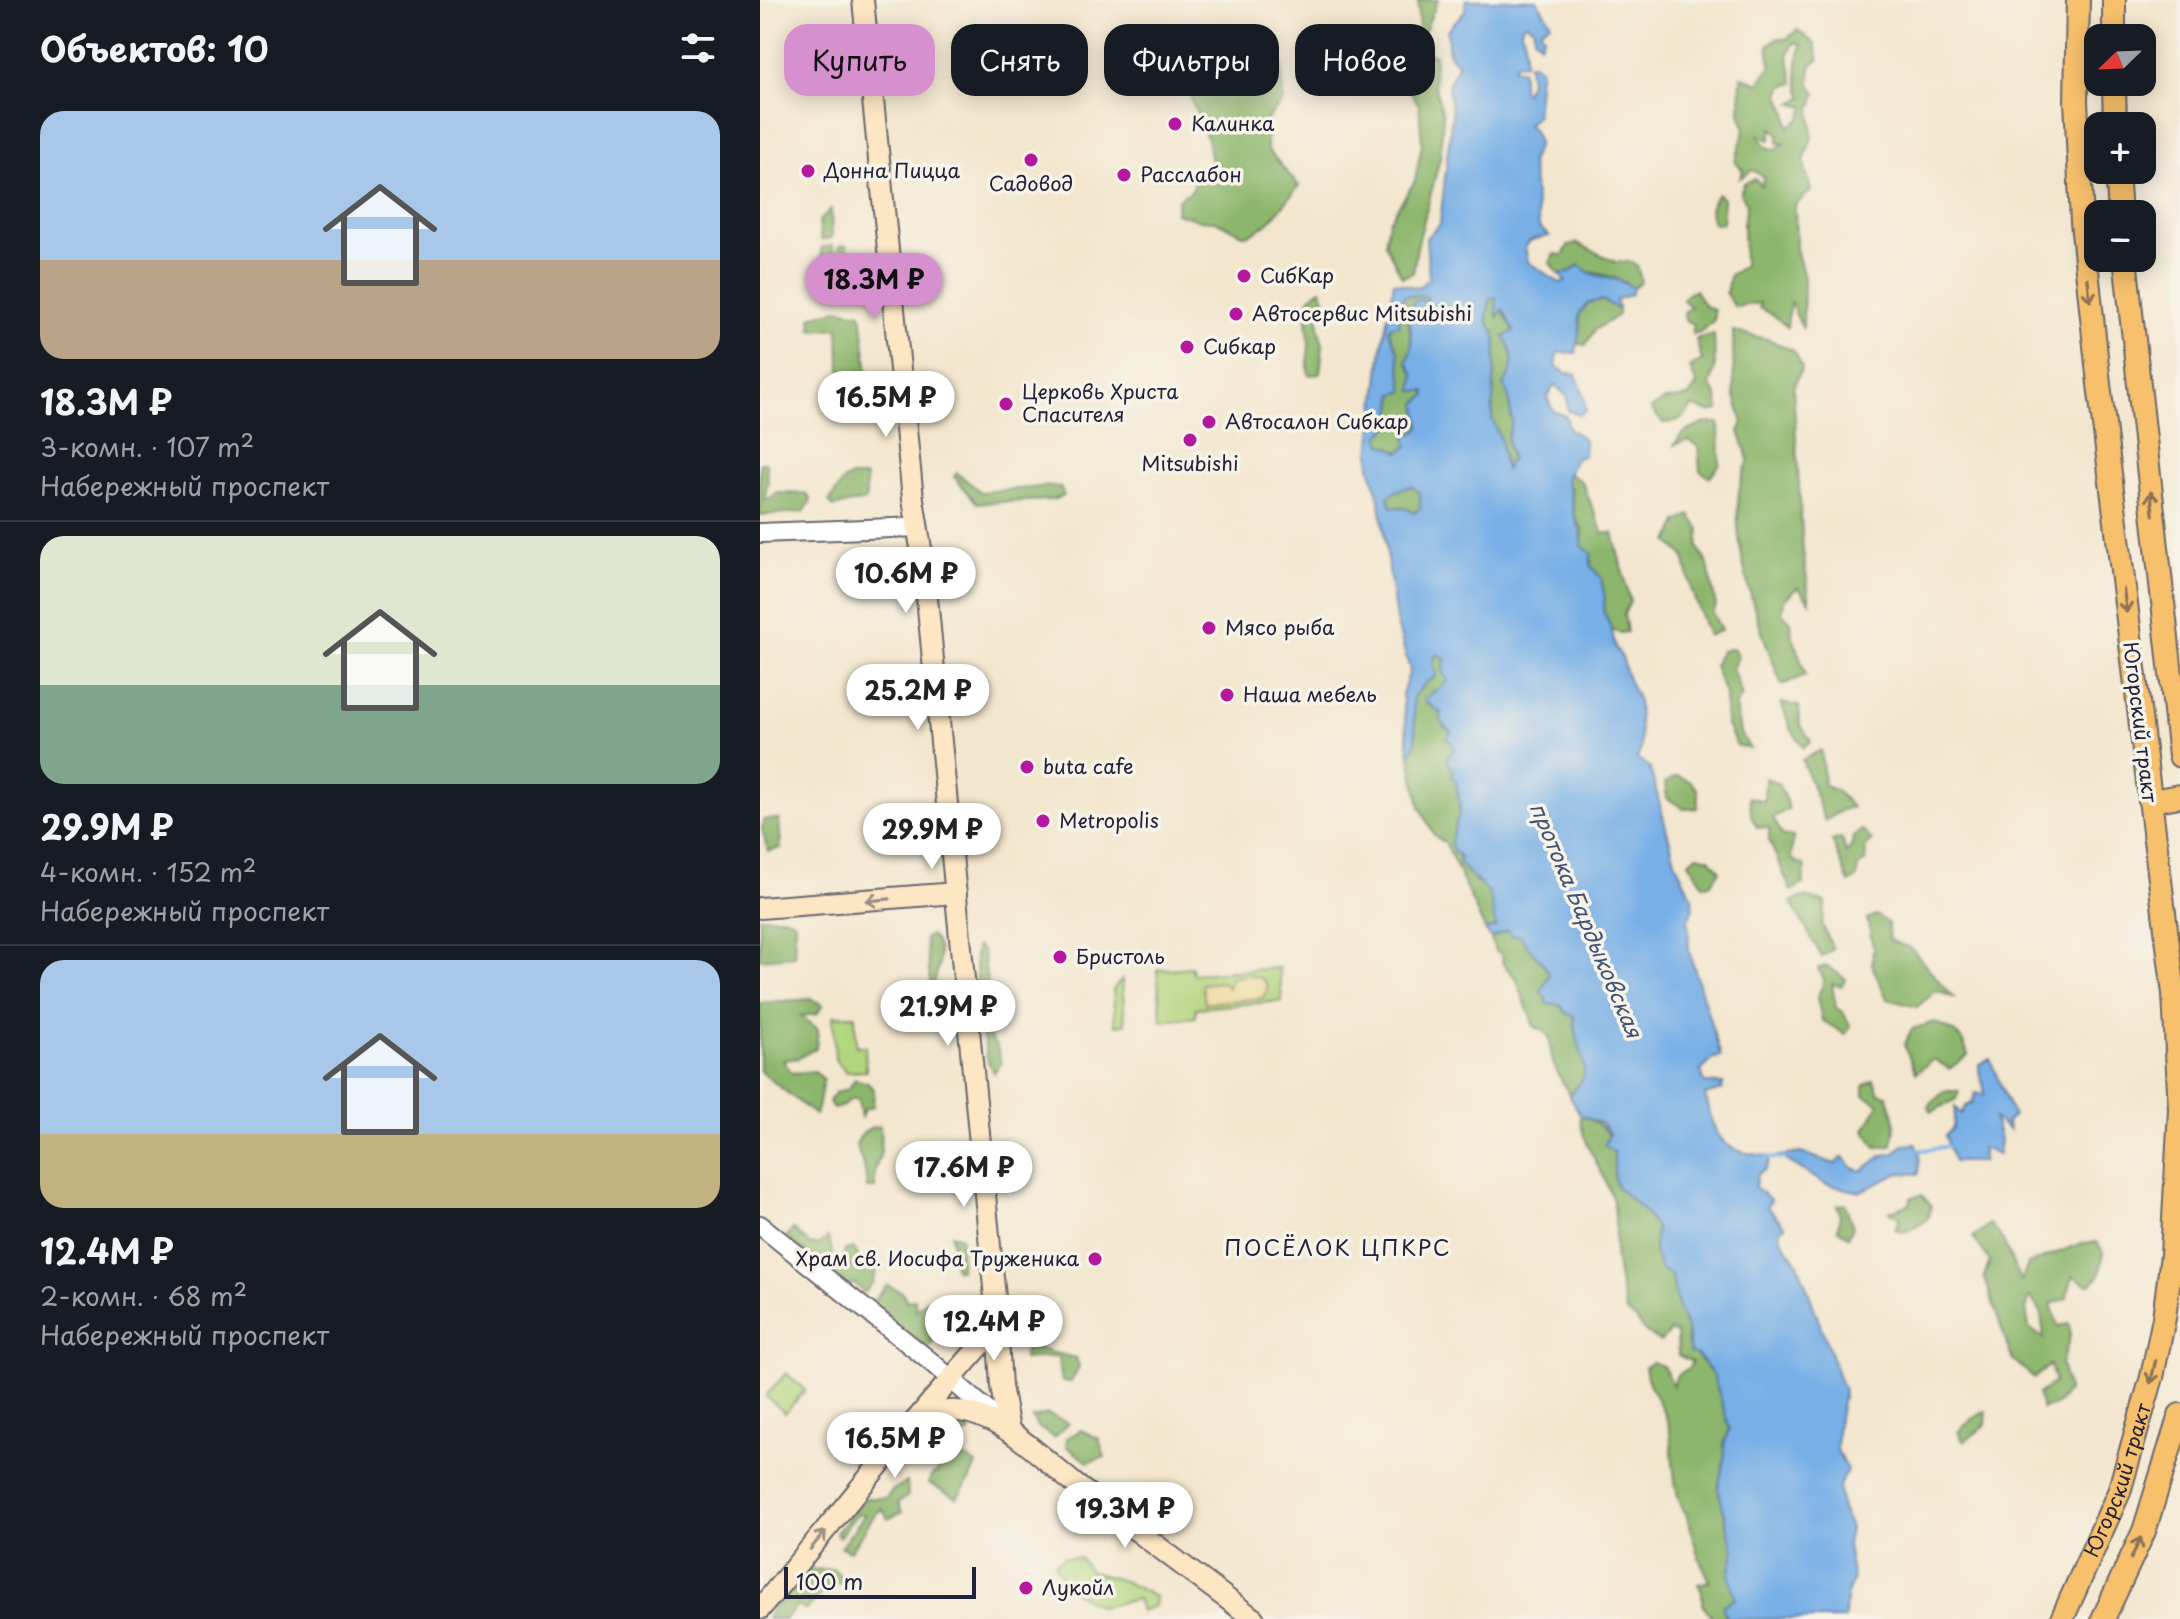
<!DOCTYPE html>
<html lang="ru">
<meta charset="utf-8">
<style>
body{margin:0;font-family:"Playpen Sans",sans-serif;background:#20242c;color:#f1f3f6;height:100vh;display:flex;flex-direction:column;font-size:30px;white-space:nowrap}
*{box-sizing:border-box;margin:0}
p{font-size:26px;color:#9ea1a6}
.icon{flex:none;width:44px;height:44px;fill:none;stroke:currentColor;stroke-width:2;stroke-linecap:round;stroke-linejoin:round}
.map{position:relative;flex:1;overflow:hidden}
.drawer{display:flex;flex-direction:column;background:#171b24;width:760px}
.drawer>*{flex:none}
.banner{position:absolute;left:24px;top:24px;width:760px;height:72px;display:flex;gap:16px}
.needle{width:52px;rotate:247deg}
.tools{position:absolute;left:1324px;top:24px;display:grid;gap:16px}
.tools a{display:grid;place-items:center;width:72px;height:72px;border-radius:16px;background:#171b24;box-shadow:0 4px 20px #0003;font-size:40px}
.scale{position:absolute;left:24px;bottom:20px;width:192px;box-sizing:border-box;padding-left:8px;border:4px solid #22223b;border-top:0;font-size:22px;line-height:28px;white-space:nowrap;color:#22223b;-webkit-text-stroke:6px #f7f3e8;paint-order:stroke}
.price{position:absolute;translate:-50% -68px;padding:0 18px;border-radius:28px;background:#fff;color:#222;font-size:26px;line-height:52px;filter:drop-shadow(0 2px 4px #0008)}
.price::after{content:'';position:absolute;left:50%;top:48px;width:24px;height:18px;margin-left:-12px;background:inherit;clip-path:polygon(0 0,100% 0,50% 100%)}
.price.on{background:#d690ce;color:#111}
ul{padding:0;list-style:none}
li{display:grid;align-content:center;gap:16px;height:424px;padding:0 40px}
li+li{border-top:2px solid #363941}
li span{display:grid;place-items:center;height:248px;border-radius:24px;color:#555}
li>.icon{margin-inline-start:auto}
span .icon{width:144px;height:144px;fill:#fffc;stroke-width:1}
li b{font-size:34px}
h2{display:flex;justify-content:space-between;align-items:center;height:96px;padding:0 40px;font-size:34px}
.pill{padding:0 28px;border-radius:24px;background:#171b24;box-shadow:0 4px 20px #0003;font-size:28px;line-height:72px}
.pill.on{background:#d690ce;color:#111}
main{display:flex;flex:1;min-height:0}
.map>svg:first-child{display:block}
</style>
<main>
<section class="drawer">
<h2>Объектов: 10<svg class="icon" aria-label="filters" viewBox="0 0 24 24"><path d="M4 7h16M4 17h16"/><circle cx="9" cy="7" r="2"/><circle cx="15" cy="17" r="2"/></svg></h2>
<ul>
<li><span style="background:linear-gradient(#a9c7e8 60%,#b9a48a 0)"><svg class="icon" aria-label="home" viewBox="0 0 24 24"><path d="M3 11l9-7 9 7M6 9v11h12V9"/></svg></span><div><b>18.3M ₽</b><p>3-комн. · 107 m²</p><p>Набережный проспект</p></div></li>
<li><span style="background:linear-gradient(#dfe7d0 60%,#7fa58c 0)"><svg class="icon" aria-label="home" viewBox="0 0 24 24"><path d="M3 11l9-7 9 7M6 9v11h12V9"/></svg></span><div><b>29.9M ₽</b><p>4-комн. · 152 m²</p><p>Набережный проспект</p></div></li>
<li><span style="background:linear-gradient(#a9c7e8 70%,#c2b280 0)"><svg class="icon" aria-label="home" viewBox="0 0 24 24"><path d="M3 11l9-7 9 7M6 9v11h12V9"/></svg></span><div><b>12.4M ₽</b><p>2-комн. · 68 m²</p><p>Набережный проспект</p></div></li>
</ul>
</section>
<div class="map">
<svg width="1420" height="1619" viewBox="0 0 1420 1619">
<rect width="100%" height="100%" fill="#f7f3e8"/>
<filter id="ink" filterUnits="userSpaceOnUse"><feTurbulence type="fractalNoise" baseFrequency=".0125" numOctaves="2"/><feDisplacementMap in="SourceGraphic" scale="16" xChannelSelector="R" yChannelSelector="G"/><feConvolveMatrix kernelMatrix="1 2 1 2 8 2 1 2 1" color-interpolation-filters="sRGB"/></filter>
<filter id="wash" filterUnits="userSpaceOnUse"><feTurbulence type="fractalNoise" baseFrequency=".006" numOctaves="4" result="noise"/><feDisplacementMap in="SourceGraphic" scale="32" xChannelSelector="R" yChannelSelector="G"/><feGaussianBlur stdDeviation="1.8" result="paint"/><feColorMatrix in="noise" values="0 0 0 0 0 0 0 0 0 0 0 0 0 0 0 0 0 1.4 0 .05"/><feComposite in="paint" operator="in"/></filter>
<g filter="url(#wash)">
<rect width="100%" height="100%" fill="#f3e6ce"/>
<!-- green -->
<g fill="#b1d57d" stroke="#6a7c5c" stroke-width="2">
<polygon points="432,967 433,974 519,968 522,1001 436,1008 436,1017 402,1021 397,970"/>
<polygon points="362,979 365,1024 355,1025 353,990"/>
<polygon points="95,1015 96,1046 105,1046 106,1071 86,1072 75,1059 73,1016"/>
<polygon points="26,1373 45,1390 25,1413 6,1396"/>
<polygon points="304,1557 320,1558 330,1571 366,1582 395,1597 394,1606 381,1611 377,1599 341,1607 309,1589 294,1564"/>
</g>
<!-- forest -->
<g fill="#8cb66c" stroke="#576c54" stroke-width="2" fill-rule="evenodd">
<polygon points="658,0 678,0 665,30 659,38"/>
<path d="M1038,30L1055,44L1059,60L1051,64L1050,84L1056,93L1051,109L1052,137L1044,162L1051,191L1035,205L1036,249L1044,278L1043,329L1030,302L1027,327L1012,314L999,308L1000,303L975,307L966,294L970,275L984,266L983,224L987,204L980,193L984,183L995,179L1002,186L1003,176L992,170L980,178L983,170L975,162L985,129L980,112L981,76L999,83L1011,66L1008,45L1017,38L1026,39ZM1035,42L1042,45C1036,60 1036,84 1043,97L1032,103L1045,107L1041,118L1029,127L1027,112L1020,95L1024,86L1034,83L1028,54ZM1012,128L1018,134V143H1024L1015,150L1005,146L998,135L1010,140Z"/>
<path d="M480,38L488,50L522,61L523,101L507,119V149L539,186C521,206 512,228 485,235L455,221L438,220L416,213L418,199L432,190L435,182L451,163L447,138L426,87L454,73V50L465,42Z"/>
<polygon points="664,52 675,55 674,84 683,114 680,158 657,247 653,273 642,277 625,243 629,221 655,181 662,143 659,105 645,83 650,68"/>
<path d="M958,194L963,199V223L954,224C948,213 949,204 958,194Z"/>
<polygon points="71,209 72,238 61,240 59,221"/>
<path d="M817,243L855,262H871L878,268L881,282L873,288C854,274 823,268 799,274L790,263L794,254L803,255L808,246Z"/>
<polygon points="73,245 76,270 71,273 62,262 61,248"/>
<polygon points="87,245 90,290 82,291 79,246"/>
<path d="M561,289L565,299L559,312V330L563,344L560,374L549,375C546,363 549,355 549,343C549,322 539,301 561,289Z"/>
<polygon points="935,290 944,305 954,310 954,320 940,332 932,334 934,324 925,320 924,312 931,307 923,300 927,294"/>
<polygon points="663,295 668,298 667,305 648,319 652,347 647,362 667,391 666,395 658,419 660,428 648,446 641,452 622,444 619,435 632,424 634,394 644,391 638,351 629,331 644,296"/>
<polygon points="737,298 738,315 742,309 754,331 749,343 754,363 748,394 752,421 747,438 751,459 744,471 741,441 732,418 735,333 727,321 730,299"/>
<polygon points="842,300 858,309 858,315 835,330 826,345 816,344 820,327 819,314 828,303"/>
<polygon points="78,309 101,313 111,400 103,404 86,402 82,393 78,328 52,330 51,317"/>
<path d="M973,331L1010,340L1034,351L1042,367L1033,388L1043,551L1050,602L1038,587L1024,600L1022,613L1031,622L1032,635L1046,675L1022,685C999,629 958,517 989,461L979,431L983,423L974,393Z"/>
<path d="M954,334L955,368L950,386L957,396L959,410L949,412L932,406C925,418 917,423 903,423L891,409L905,400L928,397L937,385L930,368L942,360L936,339Z"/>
<polygon points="946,423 959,423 960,464 950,477 940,471 938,447 929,440 914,445 923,433"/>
<polygon points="0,463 6,463 8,481 4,501 18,493 46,494 51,500 44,512 0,515"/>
<polygon points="197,473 221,492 293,486 300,487 304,496 293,500 217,503 194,477"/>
<polygon points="808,473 822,482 843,533 853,533 870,602 864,614 867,632 860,633 852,630 843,610 845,598 841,578 831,566 822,546 823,530 815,517 811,489 806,480"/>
<polygon points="91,477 106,477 106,500 74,507 69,502 84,480"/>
<polygon points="651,486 660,493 660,508 654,513 645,508 631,507 628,497 636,491"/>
<polygon points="930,515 940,529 938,547 948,565 956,606 952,612 961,630 948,636 932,592 924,556 909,542 918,522"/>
<polygon points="973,648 978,657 972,668 982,696 975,706 980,732 990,749 976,745 966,723 965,694 954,666 961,651"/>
<path d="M676,653L685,658L683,673L688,680L683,688L671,692L667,704C679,709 681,714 684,727L691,732C693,757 698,783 699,808C700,818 694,830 691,840L715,881L729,893L736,927L725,930L686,844L674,835L660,807L650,757L656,741L653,697L664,684L676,676L673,662Z"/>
<polygon points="1021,703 1039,706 1040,724 1051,741 1044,748 1031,729"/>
<polygon points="1061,750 1064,786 1076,790 1092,807 1082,810 1065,821 1042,760"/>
<polygon points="917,776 930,781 938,790 938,808 924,809 907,798 905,783"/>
<polygon points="1005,778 1018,783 1029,808 1013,818 1022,835 1033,837 1031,859 1045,866 1043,884 1031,891 1009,840 1009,828 997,827 992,818 989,797 1004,801"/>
<polygon points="19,819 21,848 8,851 2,829 4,820"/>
<polygon points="1102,830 1112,840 1105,848 1106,861 1098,866 1097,878 1089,883 1072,840 1082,839 1086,853 1092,845 1093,836"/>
<polygon points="937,855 950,858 960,871 950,884 943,885 929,862"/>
<polygon points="1044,897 1066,902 1062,925 1073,949 1062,957 1031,902"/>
<polygon points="1116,915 1128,923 1129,940 1151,948 1193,997 1176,991 1157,1007 1127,999 1112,965 1113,946 1107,919"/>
<polygon points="0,917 25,917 35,922 34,956 0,959"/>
<path d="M747,930L760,935C767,950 785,961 789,975L781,992L816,1017C812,1035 830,1066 822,1080C818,1085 813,1090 810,1096C805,1085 794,1070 792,1058C788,1039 795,1036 774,1026L756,978L743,964L742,955L735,951L731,938Z"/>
<path d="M171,935C185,950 179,971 171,989L165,938Z"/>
<path d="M217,946L223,952L232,1016L230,1038L237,1047L241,1062L234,1073C223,1057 228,1048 221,1030L215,956Z"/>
<polygon points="1067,966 1086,979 1081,986 1072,984 1076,1008 1083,1012 1091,1027 1085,1034 1062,1020 1057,997 1064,982 1058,968"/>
<polygon points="51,999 63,1005 57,1014 41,1016 58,1029 56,1048 39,1058 23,1060 32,1073 55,1071 63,1079 58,1109 55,1115 0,1071 0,1003"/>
<path d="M1174,1022C1193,1031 1202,1033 1208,1055L1189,1069L1174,1059L1156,1073L1144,1045L1152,1029Z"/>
<polygon points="95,1079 108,1083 114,1090 113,1107 105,1109 101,1117 98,1099 91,1099 83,1106 73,1109 69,1101 76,1092 88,1089"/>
<path d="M1114,1080L1119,1093L1127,1095C1135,1115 1138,1127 1131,1146L1116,1147L1105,1130L1119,1104L1104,1095V1085Z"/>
<polygon points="1185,1091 1199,1091 1196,1099 1172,1112 1168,1106"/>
<path d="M820,1115C862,1132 851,1148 857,1187L882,1209L896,1228L894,1251L901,1269L911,1274L919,1311L927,1330V1344L953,1375L970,1429L964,1444L965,1457L958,1489L974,1551L969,1575L975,1599L963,1606L967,1619H954L942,1605V1592L938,1584L950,1581L939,1558L926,1513C913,1501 913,1451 910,1432C907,1408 887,1391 885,1367L892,1362L903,1366L913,1385L917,1375L928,1369L932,1362L918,1355L917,1333L910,1331L900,1342L883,1330L876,1319L866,1312C861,1291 856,1272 855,1251C854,1234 857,1218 853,1201C845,1171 822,1147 820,1115Z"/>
<path d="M120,1126L121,1152L115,1170V1188H107L105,1171L96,1145C101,1133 106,1127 120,1126Z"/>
<polygon points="1162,1195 1171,1206 1167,1219 1146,1232 1135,1229 1140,1219 1130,1211 1150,1204 1151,1197"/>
<polygon points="1085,1204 1093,1227 1088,1236 1078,1229 1080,1214 1077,1205"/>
<path d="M1230,1224L1242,1239L1261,1281L1268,1264L1322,1243L1337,1242L1344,1253L1339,1276L1329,1285L1313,1276L1306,1299L1291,1304L1298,1326L1309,1324L1310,1337L1301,1363L1308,1391L1296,1405L1282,1409L1278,1394L1295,1382L1290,1365L1274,1378L1252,1359L1224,1276L1230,1261L1213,1237ZM1270,1297L1281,1312L1284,1339L1269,1328L1266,1309Z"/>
<path d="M33,1229L49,1244L58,1245L68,1238C75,1250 68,1261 83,1270L90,1268L83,1258L85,1250L93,1248L97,1253L101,1272L108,1268H117L113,1282L104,1293L94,1283L86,1286L71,1273L69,1264L59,1263L26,1238Z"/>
<polygon points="191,1234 201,1237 200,1270 195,1269"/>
<polygon points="127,1285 142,1292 147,1301 155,1299 156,1311 166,1301 187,1303 189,1312 173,1317 167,1326 175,1331 172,1345 166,1351 112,1307 114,1300"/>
<polygon points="284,1322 295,1329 291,1336 280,1331 273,1342 278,1349 316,1358 319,1367 311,1382 302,1382 298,1357 263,1359 265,1351 271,1347 266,1334"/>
<polygon points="1227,1411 1226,1425 1204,1442 1198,1432 1213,1418"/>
<polygon points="287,1414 308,1423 294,1438 277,1426 272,1418"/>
<polygon points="187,1421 196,1422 210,1432 191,1443 186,1436 164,1433"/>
<polygon points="321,1430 339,1439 345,1457 328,1462 306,1446 307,1438"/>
<polygon points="197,1453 216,1464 210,1479 197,1498 168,1483 172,1475 178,1472 178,1466 187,1462 191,1454"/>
<polygon points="147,1482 148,1496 138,1503 142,1512 128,1519 122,1508 113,1517 90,1551 81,1547 105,1514 97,1514 79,1537 76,1533 104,1498 126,1498 134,1489"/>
<polygon points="74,1569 82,1578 82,1583 70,1585 46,1610 37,1606 25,1619 7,1619 13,1607 25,1600 32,1584 48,1570"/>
</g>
<!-- sand -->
<path fill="#eeda9e" stroke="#887e6c" stroke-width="2" d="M487,975C501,976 515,983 502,998L445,1003L442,984L462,982L468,988L471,978Z"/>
<!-- water -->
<g fill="#77afe6" stroke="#4c6890" stroke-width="2" fill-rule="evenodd">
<path d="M706,0H777L791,23L780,30L784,36L780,44L774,37V29L767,23L762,25L761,31L765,40V63L755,64L754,69L762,70V88L765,93L770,82L768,64L773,63L780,68V75L777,82L779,84L776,117L767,124L774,132L778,143L771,163L779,227L789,236L771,240L765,247L768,262L800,283L805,281L799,274L810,272L819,265C835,281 852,273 873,288L871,294L856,300L858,309L842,300L828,303L819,314L820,327L816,353H798L796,366L806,373L816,374L823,392L826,411L819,415L808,411L807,396L795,385L787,397L793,411L806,416L809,429L821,436L825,442L824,455L814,460L806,480C812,491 811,501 814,513C818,527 823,530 822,546L831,553V566L841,578L845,598L843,610L852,630L855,647L863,659L866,675L878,701L881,749L877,758L890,768L916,864L932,897L933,908L928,921L929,951L961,1057L954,1058L941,1071L945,1083L963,1084L962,1090L945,1095C948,1112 955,1139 972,1148C982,1154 999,1154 1011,1157L1005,1170L997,1174L995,1187L1011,1200L1007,1207L1025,1226L1020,1230L1021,1239L1038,1263L1084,1391L1077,1428V1450L1087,1470L1079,1486L1081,1506L1090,1528L1087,1545L1093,1580L1086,1596L1085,1619H967L962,1606L975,1599L969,1575L974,1551L958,1489L965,1457L964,1444L970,1429L953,1375L938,1355L930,1352L927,1330L919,1311L911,1274L901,1270L894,1251L896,1228L882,1209L857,1187L854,1176V1152L844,1145L850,1134L841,1123L820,1115L810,1096C813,1090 818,1085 822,1080C830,1066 812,1035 815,1017L806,1013L800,1004H787L786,998L781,992L789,975C785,960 767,950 760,935L751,936L747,930L731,938L725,930L736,927L729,893L699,864L700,856L693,851L691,840L700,810L696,781L691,776L694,771L686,759L695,748L687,738L691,732L681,722V713L664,700C672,690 681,691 688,680L683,673L685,658L676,654L673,662L676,676L664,684L653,697L656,741L650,757L642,694L650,670L636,621L620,502L610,467V452L622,347L634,282L658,288L669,278L666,238L680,224L692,114L688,86L698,64L689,55L687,30L705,11ZM663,295L668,298L667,304L661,299L655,301L649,309L652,347L647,362L654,374L653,391H666V395L657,403L660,428L656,432L646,436L648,446L640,452L622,444L619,436L632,424L634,394L644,392L638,351L629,331L631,326L640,325L637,311L644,296ZM736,298L737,317L743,309L754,331L744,337C756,352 755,370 743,385L748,394L752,421L747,438L751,459L745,470L741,441L732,418L736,346L735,333L727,320L730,299ZM651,486L660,493V508L654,513L645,508L631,507L628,497L636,491Z"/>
<path d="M1230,1059L1253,1116L1247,1122L1249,1130L1234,1118L1240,1139L1238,1155L1223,1148V1162H1194L1185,1136L1193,1128L1195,1107L1201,1114L1205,1107L1213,1102L1215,1093L1224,1095C1226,1083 1217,1076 1219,1064Z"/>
<polygon points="1156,1144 1160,1155 1159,1174 1139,1173 1100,1192 1065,1184 1020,1156 1041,1153 1076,1164 1083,1157 1093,1168 1102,1171 1123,1155 1134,1154 1143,1145"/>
</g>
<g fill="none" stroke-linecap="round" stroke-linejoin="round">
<!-- stream -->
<g stroke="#77afe6" stroke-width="4">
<polyline points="1156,1151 1191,1146"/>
<polyline points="1006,1158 1025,1158"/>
</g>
</g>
</g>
<g filter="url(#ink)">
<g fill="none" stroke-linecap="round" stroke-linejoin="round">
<!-- tertiary casing -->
<g stroke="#6b676e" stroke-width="22">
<g id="tertiary">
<polyline points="0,533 158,527"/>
<polyline points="0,1225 170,1361 238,1420"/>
</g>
</g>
<!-- secondary casing -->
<g stroke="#6b676e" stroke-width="24">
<g id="secondary">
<polyline points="103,0 153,499 164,567 236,1308 241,1386 249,1430"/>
<polyline points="0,908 196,893"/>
<path d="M156,1420C173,1412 191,1408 210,1413C252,1425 283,1459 316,1485C375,1530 435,1574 494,1619"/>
<polyline points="0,1609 171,1402 220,1346 236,1318"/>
</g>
</g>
<!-- primary casing -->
<g stroke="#6b676e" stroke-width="26">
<g id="primary">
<polyline points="1354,38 1354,0"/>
<polyline points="1354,82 1355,126"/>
<polyline points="1357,170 1360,214"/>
<polyline points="1365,258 1420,756"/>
<polyline points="1390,801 1420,796"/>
<path id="s1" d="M1302,1619L1359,1492L1392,1377L1404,1318L1412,1255L1420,1109L1414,994L1339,384L1322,222L1316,101L1318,0"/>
<polyline points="1343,1619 1384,1531 1420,1415"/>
</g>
</g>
<!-- tertiary -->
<use href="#tertiary" stroke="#fff" stroke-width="18"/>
<!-- secondary -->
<use href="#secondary" stroke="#fce6c4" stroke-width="20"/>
<!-- primary -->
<use href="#primary" stroke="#f7c06c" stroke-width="22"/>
</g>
<!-- one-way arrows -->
<defs><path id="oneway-shaft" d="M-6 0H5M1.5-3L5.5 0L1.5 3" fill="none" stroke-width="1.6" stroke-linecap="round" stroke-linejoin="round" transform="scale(2)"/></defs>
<g stroke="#8c7154">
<use href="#oneway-shaft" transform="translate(1329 290) rotate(84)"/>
<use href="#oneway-shaft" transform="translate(1392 503) rotate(-96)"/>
<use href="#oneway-shaft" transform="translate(1365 601) rotate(83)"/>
<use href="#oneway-shaft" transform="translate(1393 1372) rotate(103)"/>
<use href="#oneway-shaft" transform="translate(1376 1548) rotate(-65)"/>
</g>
<g stroke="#9a8e86">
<use href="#oneway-shaft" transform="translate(118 900) rotate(175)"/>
<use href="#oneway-shaft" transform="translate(58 1540) rotate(-50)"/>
</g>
</g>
<!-- markers -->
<g fill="#b5179e" stroke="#f7f3e8" stroke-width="3">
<circle cx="415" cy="124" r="8"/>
<circle cx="271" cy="160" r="8"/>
<circle cx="48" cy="171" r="8"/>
<circle cx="364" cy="175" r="8"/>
<circle cx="484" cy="276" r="8"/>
<circle cx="476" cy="314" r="8"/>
<circle cx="427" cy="347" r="8"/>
<circle cx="246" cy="404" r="8"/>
<circle cx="449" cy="422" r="8"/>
<circle cx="430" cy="440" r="8"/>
<circle cx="449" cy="628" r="8"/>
<circle cx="467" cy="695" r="8"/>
<circle cx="267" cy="767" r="8"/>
<circle cx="283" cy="821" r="8"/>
<circle cx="300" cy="957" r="8"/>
<circle cx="335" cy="1259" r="8"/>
<circle cx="266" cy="1588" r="8"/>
</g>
<g text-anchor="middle" stroke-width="7" stroke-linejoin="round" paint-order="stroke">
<!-- poi labels -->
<g font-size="20" fill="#22223b" stroke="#f7f3e8" text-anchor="start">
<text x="431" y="131">Калинка</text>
<text x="64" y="178">Донна Пицца</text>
<text x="380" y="182">Расслабон</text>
<text x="271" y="191" text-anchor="middle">Садовод</text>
<text x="500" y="283">СибКар</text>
<text x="492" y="321">Автосервис Mitsubishi</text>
<text x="443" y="354">Сибкар</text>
<text x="262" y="399">Церковь Христа<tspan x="262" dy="23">Спасителя</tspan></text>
<text x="465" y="429">Автосалон Сибкар</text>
<text x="430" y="471" text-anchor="middle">Mitsubishi</text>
<text x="465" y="635">Мясо рыба</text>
<text x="483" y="702">Наша мебель</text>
<text x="283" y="774">buta cafe</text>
<text x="299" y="828">Metropolis</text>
<text x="316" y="964">Бристоль</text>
<text x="319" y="1266" text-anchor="end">Храм св. Иосифа Труженика</text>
<text x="282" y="1595">Лукойл</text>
</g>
<!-- street labels -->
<g font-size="20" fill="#22223b" stroke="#f7f3e8">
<text transform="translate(1380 722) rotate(83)" y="7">Югорский тракт</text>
<text dy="7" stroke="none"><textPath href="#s1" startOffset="150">Югорский тракт</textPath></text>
</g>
<!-- water labels -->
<g font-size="22" font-style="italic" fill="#405377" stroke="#f7f3e8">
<text transform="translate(826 920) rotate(67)" y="8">протока Бардыковская</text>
</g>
<!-- neighbourhood labels -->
<g font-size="22" letter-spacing="2" fill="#22223b" stroke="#f7f3e8">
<text x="578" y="1256">ПОСЁЛОК ЦПКРС</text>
</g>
</g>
</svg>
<div class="tools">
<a><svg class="needle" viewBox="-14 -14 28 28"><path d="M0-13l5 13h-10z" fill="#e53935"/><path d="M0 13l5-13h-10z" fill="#9ea1a6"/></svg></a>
<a>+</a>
<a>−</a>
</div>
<div class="scale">100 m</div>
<b class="price on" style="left:114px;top:321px">18.3M ₽</b>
<b class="price" style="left:126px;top:439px">16.5M ₽</b>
<b class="price" style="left:146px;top:615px">10.6M ₽</b>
<b class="price" style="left:158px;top:732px">25.2M ₽</b>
<b class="price" style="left:172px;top:871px">29.9M ₽</b>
<b class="price" style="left:188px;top:1048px">21.9M ₽</b>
<b class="price" style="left:204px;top:1209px">17.6M ₽</b>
<b class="price" style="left:234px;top:1363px">12.4M ₽</b>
<b class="price" style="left:135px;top:1480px">16.5M ₽</b>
<b class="price" style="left:365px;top:1550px">19.3M ₽</b>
<div class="banner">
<a class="pill on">Купить</a>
<a class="pill">Снять</a>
<a class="pill">Фильтры</a>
<a class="pill">Новое</a>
</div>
</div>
</main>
